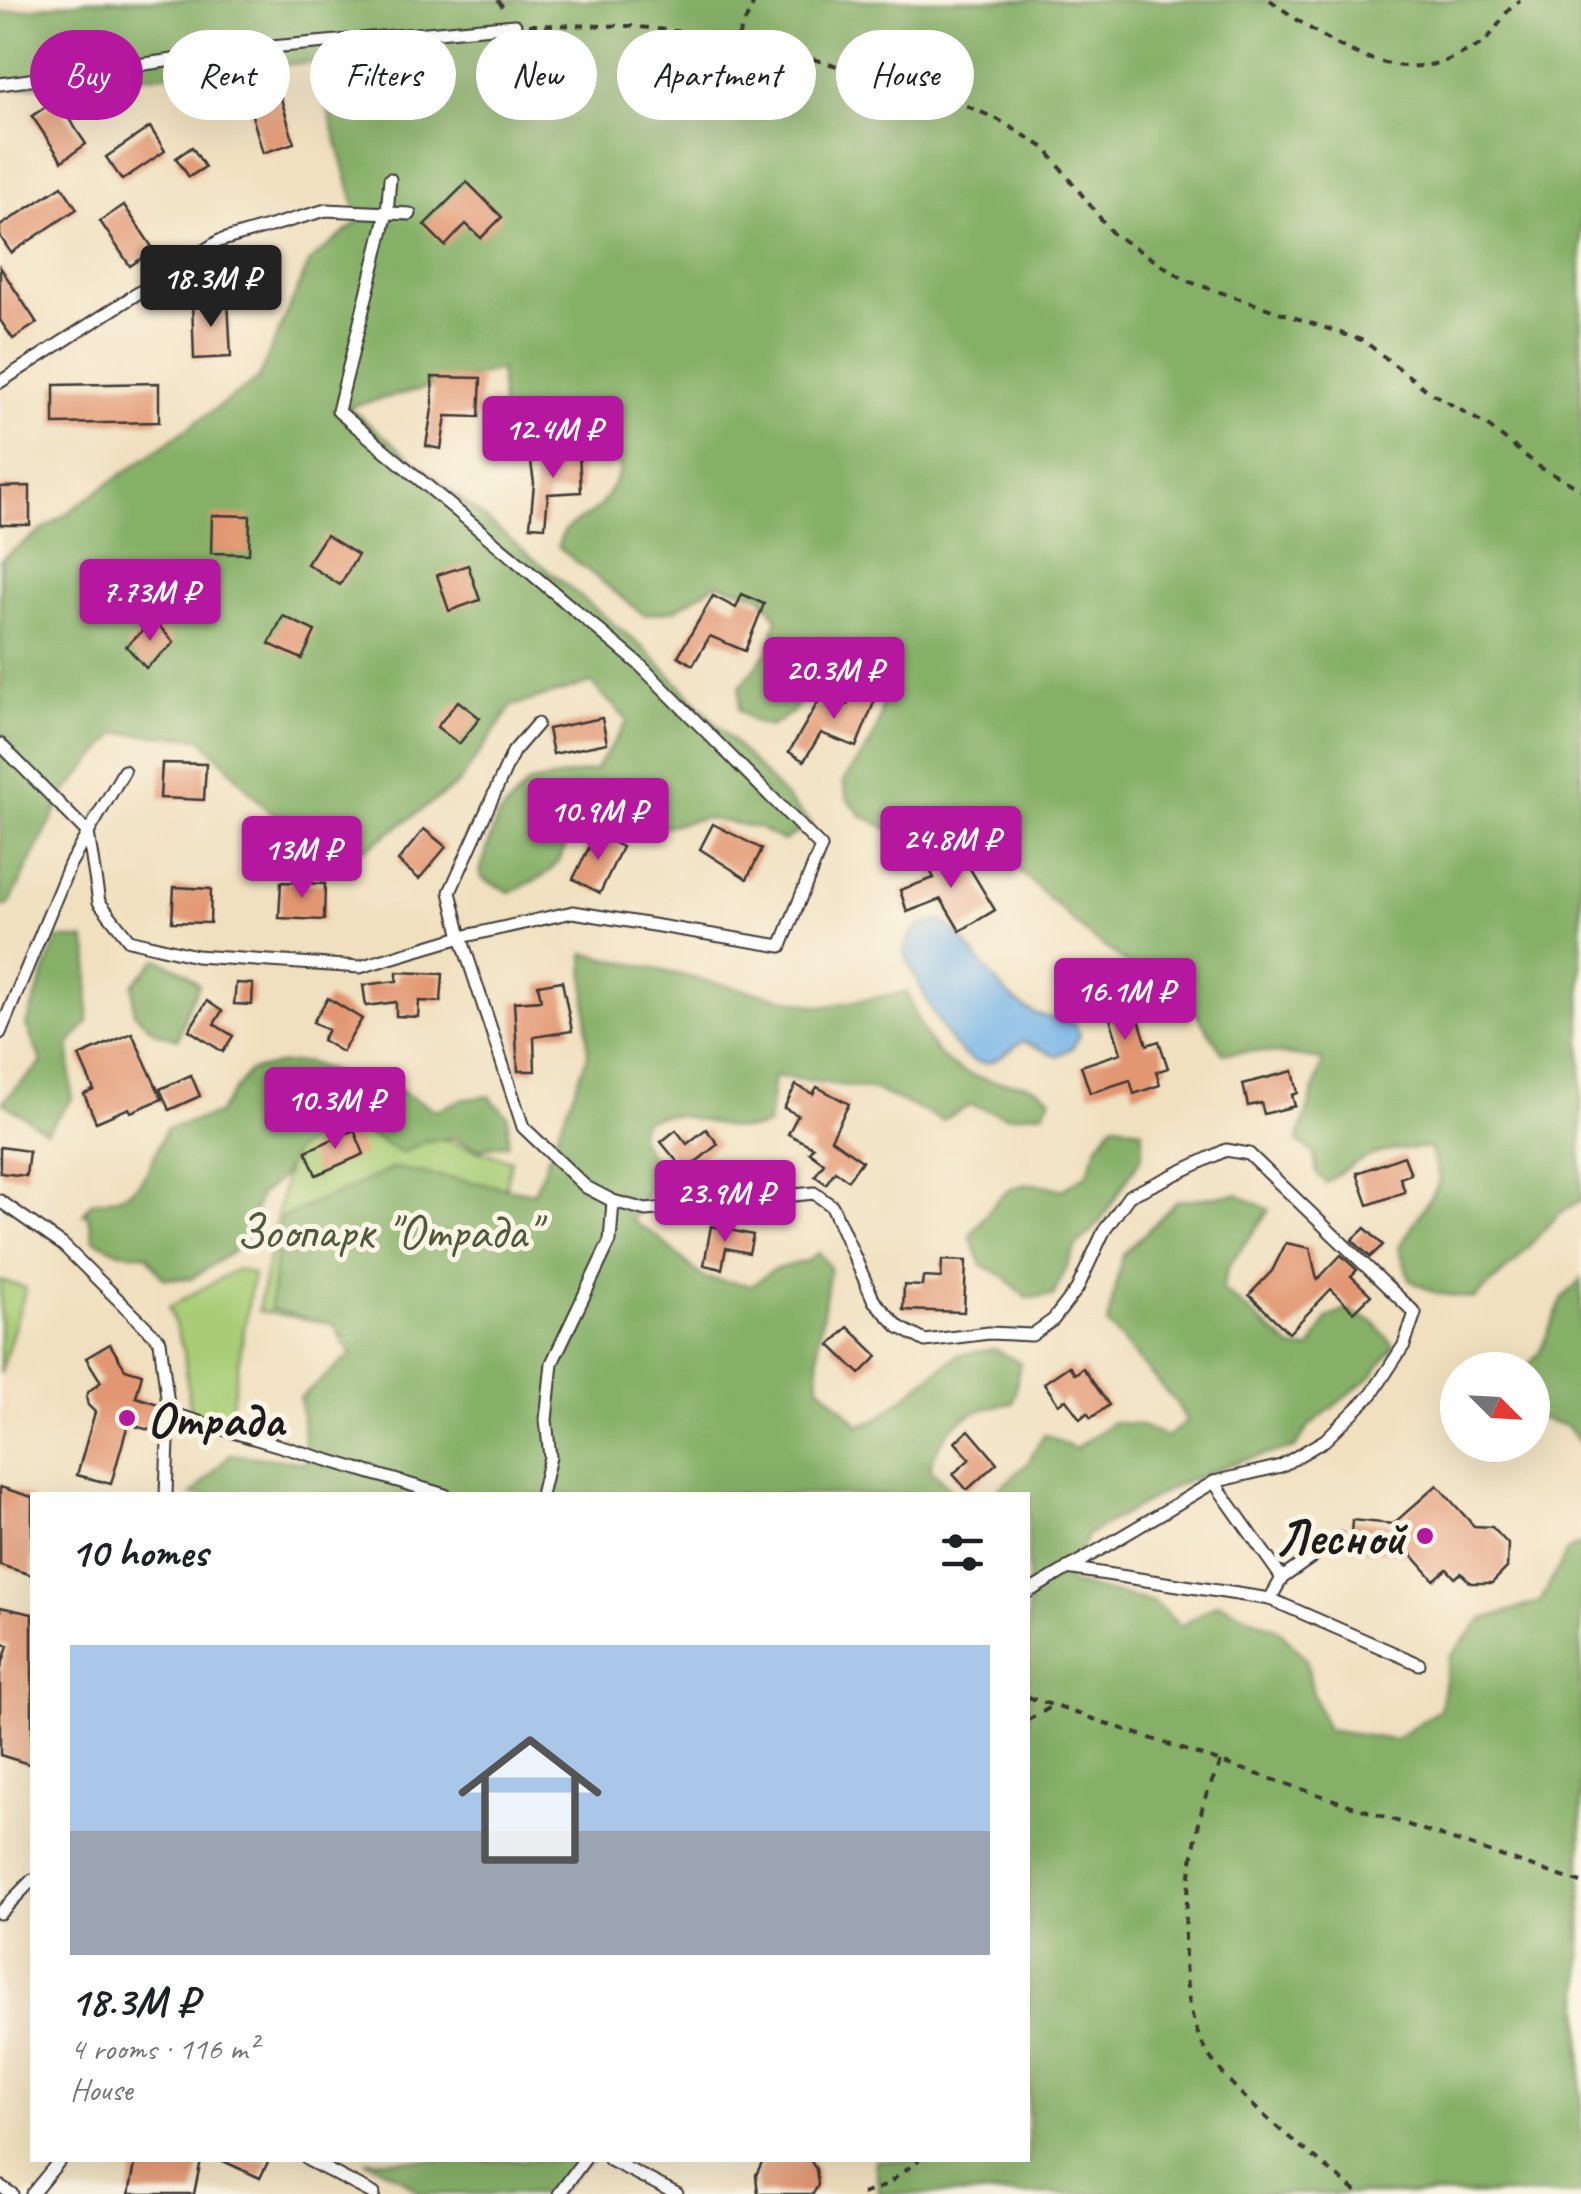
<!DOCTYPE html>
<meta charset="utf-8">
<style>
body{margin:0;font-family:Caveat,sans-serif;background:#f6f6f6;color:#202124;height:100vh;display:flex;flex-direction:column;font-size:38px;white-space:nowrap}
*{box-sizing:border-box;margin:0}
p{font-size:32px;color:#757577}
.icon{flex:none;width:55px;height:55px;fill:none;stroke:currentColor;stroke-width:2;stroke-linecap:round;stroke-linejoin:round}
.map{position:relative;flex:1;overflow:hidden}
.sheet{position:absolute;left:30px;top:1492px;width:1000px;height:670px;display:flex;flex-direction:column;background:#fff;border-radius:0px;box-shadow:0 10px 40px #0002}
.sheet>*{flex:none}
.guide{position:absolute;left:30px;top:30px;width:1000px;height:90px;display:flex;gap:20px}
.needle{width:65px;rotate:114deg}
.fabs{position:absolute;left:1440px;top:1352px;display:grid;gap:20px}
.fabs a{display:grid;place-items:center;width:110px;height:110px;border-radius:50%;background:#fff;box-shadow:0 10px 40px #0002;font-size:50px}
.price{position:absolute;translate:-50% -85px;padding:0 22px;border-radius:10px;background:#b5179e;color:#fff;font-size:32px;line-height:65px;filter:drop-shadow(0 2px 5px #0008)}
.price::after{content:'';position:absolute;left:50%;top:60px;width:30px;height:22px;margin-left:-15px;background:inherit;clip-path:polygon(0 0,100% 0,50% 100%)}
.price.on{background:#222;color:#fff}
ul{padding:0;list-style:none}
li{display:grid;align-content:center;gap:20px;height:530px;padding:0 40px}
li span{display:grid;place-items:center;height:310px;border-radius:0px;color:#555}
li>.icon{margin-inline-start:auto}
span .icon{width:180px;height:180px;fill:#fffc;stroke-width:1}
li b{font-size:42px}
h2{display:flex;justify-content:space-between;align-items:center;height:120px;padding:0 40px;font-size:42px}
.tag{padding:0 35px;border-radius:45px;background:#fff;box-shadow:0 10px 40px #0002;font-size:35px;line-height:90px}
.tag.on{background:#b5179e;color:#fff}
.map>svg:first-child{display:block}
</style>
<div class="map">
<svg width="1581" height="2194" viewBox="0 0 1581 2194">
<rect width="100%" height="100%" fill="#fcf5e5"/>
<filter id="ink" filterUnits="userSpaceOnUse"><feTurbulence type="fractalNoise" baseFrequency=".01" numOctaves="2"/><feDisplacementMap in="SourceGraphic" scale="20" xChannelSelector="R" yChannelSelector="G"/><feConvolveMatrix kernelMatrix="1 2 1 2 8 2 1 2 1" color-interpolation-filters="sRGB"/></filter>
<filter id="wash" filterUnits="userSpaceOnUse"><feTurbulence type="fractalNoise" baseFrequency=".0048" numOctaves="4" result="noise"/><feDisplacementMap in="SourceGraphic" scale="40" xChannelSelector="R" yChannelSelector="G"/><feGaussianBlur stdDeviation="2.25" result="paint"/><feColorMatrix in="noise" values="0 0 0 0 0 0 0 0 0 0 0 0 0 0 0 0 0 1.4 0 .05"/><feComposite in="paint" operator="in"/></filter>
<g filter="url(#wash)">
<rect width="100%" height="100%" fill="#f0e0bf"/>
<!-- green -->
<g fill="#a8cd76" stroke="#627449" stroke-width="2.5">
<polygon points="358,1115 511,1160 472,1348 258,1311 292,1142"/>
<polygon points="237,1269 253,1274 231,1409 223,1422 190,1411 184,1352 169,1307"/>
<polygon points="0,1280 26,1288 0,1374"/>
</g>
<!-- forest -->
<g fill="#86b067" stroke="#516642" stroke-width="2.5">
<path d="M90,0H1581V1200L1558,1214L1514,1263L1474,1299L1435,1293L1410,1280L1399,1248L1440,1181L1430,1148C1383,1147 1363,1155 1326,1183L1317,1174L1314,1154L1298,1141L1323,1060L1258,1051L1223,1053L1197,1014L1087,934L1019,870L968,840L901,835L863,816L847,799L843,781C863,756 884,731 881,698L817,675L793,712L770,727L752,721L739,710L740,687L768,651L777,618L761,596L717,583L675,610L644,615L558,547C562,522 583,522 599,507C608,497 614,481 621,470C611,449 585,411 557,421C536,429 533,451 505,454L500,370L348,407L647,651L811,824L783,841L759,828L705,818L641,831L601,821L568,839C555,876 544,876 510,892L483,879L480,872L497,818L529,783L595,770L628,721L591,683L512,706L458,784L366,849L270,813L201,738L117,733L65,793L9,905L0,907V560L258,379L310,261L359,221L315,62L0,89V13Z"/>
<polygon points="57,939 84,939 89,953 88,1022 69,1045 72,1099 46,1131 2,1102 42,1063 26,1025"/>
<path d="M584,953L822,1007L907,992C924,1040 938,1071 993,1081C1023,1086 1023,1078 1051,1098L1044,1112L1007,1116L971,1105L942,1120L876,1090L774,1076L768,1125C725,1141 686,1101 643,1121L638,1135L657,1168L653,1183L632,1221L656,1236L704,1278L752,1285L773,1270L807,1261L819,1252L830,1268L818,1344L819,1385L859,1425L875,1421L957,1355L995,1349L1020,1363L1013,1403C970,1408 942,1425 930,1468L955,1495H192L230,1454L307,1463L300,1398L352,1354L333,1324L270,1309L281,1218L394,1168L534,1193L588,1055Z"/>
<polygon points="157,959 184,971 199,985 188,1006 178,1039 155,1032 134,1013 133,984"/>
<path d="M307,1062L359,1082L387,1084L436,1110L461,1100L489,1096L508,1116V1144L480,1149L454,1138L426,1141L401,1153L353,1125L324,1129L294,1152L281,1178L259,1196L251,1223L238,1248L191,1279L163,1278L147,1255L120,1252L94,1240L88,1214H83L92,1202C145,1197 146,1173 166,1129L217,1114L249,1071L277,1064Z"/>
<path d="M1114,1123L1142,1130V1156L1098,1225L1076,1246L1053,1296L1026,1298L1006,1278L982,1265L970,1236C1000,1196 1009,1172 1063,1190L1088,1173L1097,1146Z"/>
<polygon points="1238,1194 1269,1210 1228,1267 1222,1289 1292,1348 1310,1350 1328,1318 1346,1310 1374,1322 1394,1346 1373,1375 1309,1426 1295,1448 1242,1460 1179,1484 1087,1535 1068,1583 1153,1602 1181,1626 1218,1603 1278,1629 1306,1658 1313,1695 1327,1730 1394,1740 1440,1709 1449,1657 1483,1619 1540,1602 1568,1550 1581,1544 1581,2194 879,2194 875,2160 1028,2160 1028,1495 992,1495 1028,1463 1044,1434 1075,1449 1113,1422 1139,1425 1166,1437 1187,1422 1177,1404 1107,1324 1122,1256 1177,1201"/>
<polygon points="1581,1279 1581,1444 1566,1426 1533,1416 1532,1370 1524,1370 1539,1353 1563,1298"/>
<polygon points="365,2160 592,2160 575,2173 557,2194 420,2194 401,2178"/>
</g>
<!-- water -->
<path fill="#75b3e7" stroke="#486882" stroke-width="2.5" d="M943,921C976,946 995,995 1034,1013C1046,1018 1061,1020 1074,1023L1080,1035L1073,1047L1057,1056L1023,1041C1010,1049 999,1063 983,1063C950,1064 918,979 904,952C910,929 920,923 943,921Z"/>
<g id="blocks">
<!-- building -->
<g fill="#e29772">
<polygon points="280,95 294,143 263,153 249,105"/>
<polygon points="56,100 86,144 62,161 32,116"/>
<polygon points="150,127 165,151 122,180 106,157"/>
<polygon points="192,147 205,167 189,177 176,158"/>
<polygon points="467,182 502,217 481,238 466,224 445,246 424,225"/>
<polygon points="62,186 77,209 11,253 0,236 0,226"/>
<polygon points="124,205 154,250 130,266 100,221"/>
<polygon points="0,267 37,323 13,339 0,320"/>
<polygon points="228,300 231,357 194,359 192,302"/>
<polygon points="432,377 481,378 479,417 446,416 441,449 426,446 433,403"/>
<polygon points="159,383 159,422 54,424 54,385"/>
<polygon points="579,453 581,492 548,494 545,527 530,526 534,483 530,456"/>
<polygon points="30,486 30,525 0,525 0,487"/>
<polygon points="212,515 250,516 249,554 211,553"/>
<polygon points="326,535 358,555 340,585 307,564"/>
<polygon points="468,565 480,600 449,611 437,575"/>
<polygon points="742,594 764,604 745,651 710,636 693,665 678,656 713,596 736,608"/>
<polygon points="283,616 315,631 302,659 269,644"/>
<polygon points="154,620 174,643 146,668 126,646"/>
<polygon points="853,691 875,700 856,747 821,733 804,761 789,752 824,692 847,705"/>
<polygon points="458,701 480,718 459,744 437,727"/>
<polygon points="602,718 607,743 553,754 548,729"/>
<polygon points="162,763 206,764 204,800 160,798"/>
<polygon points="713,824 762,849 747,879 700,849"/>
<polygon points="424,829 446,847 419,879 398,861"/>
<polygon points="596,834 622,847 600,893 573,879"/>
<polygon points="958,849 995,910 960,931 941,899 907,912 900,890 934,878 928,867"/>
<polygon points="281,882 325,884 324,920 279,918"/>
<polygon points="174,887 211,889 210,923 172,922"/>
<polygon points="1123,969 1147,1045 1159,1041 1168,1068 1156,1072 1160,1085 1134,1094 1130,1080 1090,1093 1081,1066 1121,1053 1097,977"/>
<polygon points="397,972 443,974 441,1002 419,1001 418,1017 396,1016 396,1002 366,1006 363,985 397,981"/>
<polygon points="562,981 572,1031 534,1037 535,1071 518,1071 514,1002 541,1000 538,985"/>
<polygon points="236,983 253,984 252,1005 234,1004"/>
<polygon points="328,998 362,1019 342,1052 322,1040 328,1030 313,1022"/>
<polygon points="207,1001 222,1011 214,1024 233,1036 223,1052 189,1030"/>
<polygon points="132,1033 162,1099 131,1112 129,1108 96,1122 84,1094 94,1090 79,1056"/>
<polygon points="1293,1071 1298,1093 1292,1095 1295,1106 1264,1114 1261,1103 1248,1106 1243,1084"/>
<polygon points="191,1075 200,1096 169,1110 160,1089"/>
<polygon points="796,1085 813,1094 817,1087 849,1104 831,1139 862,1161 848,1180 835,1171 826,1184 815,1176 824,1163 809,1152 813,1147 788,1134 798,1115 784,1108"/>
<polygon points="706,1129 718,1144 685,1171 661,1142 676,1130 687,1144"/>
<polygon points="354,1130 364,1154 316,1175 306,1151"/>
<polygon points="0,1147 29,1151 26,1176 0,1173"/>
<polygon points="1404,1156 1411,1174 1400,1178 1405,1192 1368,1205 1357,1173"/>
<polygon points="711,1226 753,1235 749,1253 726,1248 722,1269 704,1265"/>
<polygon points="1365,1228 1383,1245 1370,1257 1352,1240"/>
<polygon points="1286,1243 1310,1248 1317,1280 1341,1255 1357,1270 1351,1276 1371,1295 1354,1312 1331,1289 1289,1333 1249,1295 1272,1271"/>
<polygon points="942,1260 966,1261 964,1312 903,1310 904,1285 922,1286 923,1277 941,1278"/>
<polygon points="848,1327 878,1356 860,1374 830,1345"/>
<polygon points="110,1344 125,1369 142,1374 136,1397 158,1404 160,1413 156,1432 128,1424 111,1484 77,1475 95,1412 88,1405 86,1397 89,1391 101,1382 86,1358"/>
<polygon points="1069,1366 1075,1374 1083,1368 1109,1405 1091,1418 1087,1413 1080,1419 1066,1399 1058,1404 1044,1383"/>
<polygon points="969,1430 997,1463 967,1490 953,1474 970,1459 955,1442"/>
<polygon points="1437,1485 1474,1526 1492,1527 1508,1544 1507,1568 1492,1583 1471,1583 1461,1573 1455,1578 1447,1569 1434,1580 1411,1554 1350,1548 1352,1520 1393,1524"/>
<polygon points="0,1487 32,1497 32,1575 0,1565"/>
<polygon points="0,1607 32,1614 32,1765 0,1755 0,1672 8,1645 0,1644"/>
<polygon points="136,2160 201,2160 194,2194 129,2194"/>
<polygon points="221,2160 269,2160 260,2178"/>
<polygon points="763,2160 810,2160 816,2169 818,2185 813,2194 758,2194 756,2175"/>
</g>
</g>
</g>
<g filter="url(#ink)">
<use href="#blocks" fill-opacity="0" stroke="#3c3934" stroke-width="2.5"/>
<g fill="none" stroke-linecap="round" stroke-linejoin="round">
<!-- service casing -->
<g stroke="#3c3934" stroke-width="15">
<g id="service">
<polyline points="0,84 260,48 515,25"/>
<polyline points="0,382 219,241 326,210 410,214"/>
<polyline points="537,724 513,752 450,892 461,937 523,1127 586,1187 613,1201 646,1210 814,1193 832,1206 874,1301 899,1327 925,1341 989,1333 1032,1335 1053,1320 1077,1289 1104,1231 1129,1196 1226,1150 1249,1154 1415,1313 1404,1345 1372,1394 1325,1440 1281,1466 1214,1482 1028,1592"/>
<polyline points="0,744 88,833 99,902 129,940 196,956 360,967 461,937 573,912 781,946 821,847 639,664 338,411 387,213 390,179"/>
<polyline points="0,1033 70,864 124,771"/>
<polyline points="0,1201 63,1245 160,1341 169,1413 166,1495"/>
<polyline points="169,1413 445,1495"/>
<polyline points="1214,1482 1282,1578 1339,1538"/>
<polyline points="541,1495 550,1457 546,1420 552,1363 610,1241 613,1201"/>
<polyline points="1067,1568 1270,1599 1282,1578"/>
<polyline points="1270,1599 1419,1664"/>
<polyline points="0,1913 32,1880"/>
<polyline points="308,2160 374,2194"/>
<polyline points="610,2160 677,2194"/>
<polyline points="0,2186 12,2194"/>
<polyline points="32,2194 60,2160"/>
<polyline points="559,2194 584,2160"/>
</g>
</g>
<!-- path -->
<g stroke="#3c3934" stroke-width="4" stroke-dasharray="8 8" stroke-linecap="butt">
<polyline points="498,0 506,12"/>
<path d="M1270,0C1322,39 1394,89 1459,55C1467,51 1479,47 1486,40C1499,27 1504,11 1520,0"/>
<polyline points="529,25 631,26 738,38 944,96 997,119 1045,148 1112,233 1187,281 1364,341 1428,391 1488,426 1541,468 1581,489"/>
<polyline points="738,37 755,0"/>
<polyline points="1028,1697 1581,1883"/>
<polyline points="1028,1720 1053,1706"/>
<path d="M1221,1762C1215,1776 1207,1790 1203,1805C1187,1872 1168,2001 1212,2060C1252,2113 1308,2151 1359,2194"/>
<polyline points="862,2194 885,2186 919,2160"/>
</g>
<!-- service -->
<use href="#service" stroke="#fff" stroke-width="11"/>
</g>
</g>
<!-- markers -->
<g fill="#b5179e" stroke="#fcf5e5" stroke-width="4">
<circle cx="127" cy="1418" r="10"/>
<circle cx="1425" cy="1536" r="10"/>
</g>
<g text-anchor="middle" stroke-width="10" stroke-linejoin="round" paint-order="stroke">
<!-- park labels -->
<g font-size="50" fill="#4d5a3c" stroke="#fcf5e5">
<text x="387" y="1248">Зоопарк "Отрада"</text>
</g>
<!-- poi labels -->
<g font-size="50" font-weight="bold" fill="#1c1c1c" stroke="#fcf5e5" text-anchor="start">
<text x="147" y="1436">Отрада</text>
<text x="1405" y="1554" text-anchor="end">Лесной</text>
</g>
</g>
</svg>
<div class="fabs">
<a><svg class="needle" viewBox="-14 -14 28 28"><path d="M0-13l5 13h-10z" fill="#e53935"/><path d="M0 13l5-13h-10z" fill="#757577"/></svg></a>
</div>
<b class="price on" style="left:211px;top:330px">18.3M ₽</b>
<b class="price" style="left:553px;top:481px">12.4M ₽</b>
<b class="price" style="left:150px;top:644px">7.73M ₽</b>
<b class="price" style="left:834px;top:722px">20.3M ₽</b>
<b class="price" style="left:598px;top:863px">10.9M ₽</b>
<b class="price" style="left:951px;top:891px">24.8M ₽</b>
<b class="price" style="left:302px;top:901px">13M ₽</b>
<b class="price" style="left:1125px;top:1043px">16.1M ₽</b>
<b class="price" style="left:335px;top:1152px">10.3M ₽</b>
<b class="price" style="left:725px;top:1245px">23.9M ₽</b>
<div class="guide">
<a class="tag on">Buy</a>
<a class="tag">Rent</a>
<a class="tag">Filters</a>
<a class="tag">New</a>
<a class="tag">Apartment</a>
<a class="tag">House</a>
</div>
<section class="sheet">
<h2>10 homes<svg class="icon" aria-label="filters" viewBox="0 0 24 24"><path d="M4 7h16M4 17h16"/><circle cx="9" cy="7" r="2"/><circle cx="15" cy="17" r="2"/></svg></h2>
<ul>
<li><span style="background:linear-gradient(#a9c7e8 60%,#9aa5b1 0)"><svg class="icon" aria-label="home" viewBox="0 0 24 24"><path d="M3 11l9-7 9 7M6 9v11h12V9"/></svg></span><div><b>18.3M ₽</b><p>4 rooms · 116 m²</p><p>House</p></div></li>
</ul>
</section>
</div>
